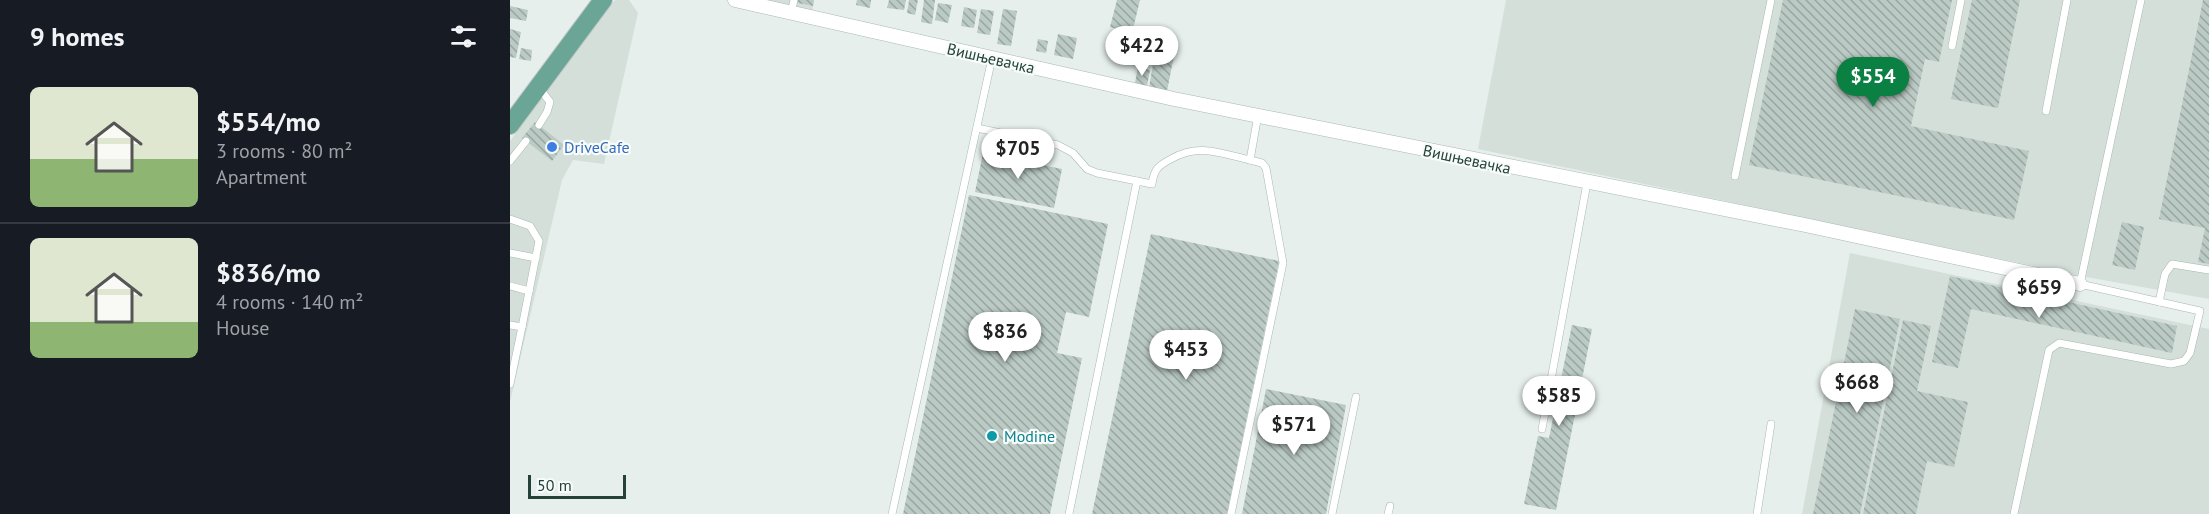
<!DOCTYPE html>
<meta charset="utf-8">
<style>
body{margin:0;font-family:"PT Sans",sans-serif;background:#20242c;color:#f1f3f6;height:100vh;display:flex;flex-direction:column;font-size:22px;white-space:nowrap}
*{box-sizing:border-box;margin:0}
p{font-size:20px;color:#9ea1a6}
.icon{flex:none;width:33px;height:33px;fill:none;stroke:currentColor;stroke-width:2;stroke-linecap:round;stroke-linejoin:round}
.map{position:relative;flex:1;overflow:hidden}
.drawer{display:flex;flex-direction:column;background:#171b24;width:510px}
.drawer>*{flex:none}
.scale{position:absolute;left:18px;bottom:15px;width:98px;box-sizing:border-box;padding-left:6px;border:3px solid #24423a;border-top:0;font-size:16px;line-height:21px;white-space:nowrap;color:#24423a;-webkit-text-stroke:4px #f7fbf9;paint-order:stroke}
.price{position:absolute;translate:-50% -51px;padding:0 14px;border-radius:21px;background:#fff;color:#222;font-size:20px;line-height:39px;filter:drop-shadow(0 2px 3px #0008)}
.price::after{content:'';position:absolute;left:50%;top:36px;width:18px;height:14px;margin-left:-9px;background:inherit;clip-path:polygon(0 0,100% 0,50% 100%)}
.price.active{background:#0b8043;color:#fff}
ul{padding:0;list-style:none}
li{display:flex;align-items:center;gap:18px;height:150px;padding:0 30px}
li+li{border-top:2px solid #363941}
li span{display:grid;place-items:center;flex:none;width:168px;height:120px;border-radius:9px;color:#555}
li>.icon{margin-inline-start:auto}
span .icon{width:72px;height:72px;fill:#fffc;stroke-width:1}
li b{font-size:26px}
h2{display:flex;justify-content:space-between;align-items:center;height:72px;padding:0 30px;font-size:26px}
main{display:flex;flex:1;min-height:0}
.map>svg:first-child{display:block}
</style>
<main>
<section class="drawer">
<h2>9 homes<svg class="icon" aria-label="filters" viewBox="0 0 24 24"><path d="M4 7h16M4 17h16"/><circle cx="9" cy="7" r="2"/><circle cx="15" cy="17" r="2"/></svg></h2>
<ul>
<li><span style="background:linear-gradient(#dfe7d0 60%,#8fb573 0)"><svg class="icon" aria-label="home" viewBox="0 0 24 24"><path d="M3 11l9-7 9 7M6 9v11h12V9"/></svg></span><div><b>$554/mo</b><p>3 rooms · 80 m²</p><p>Apartment</p></div></li>
<li><span style="background:linear-gradient(#dfe7d0 70%,#8fb573 0)"><svg class="icon" aria-label="home" viewBox="0 0 24 24"><path d="M3 11l9-7 9 7M6 9v11h12V9"/></svg></span><div><b>$836/mo</b><p>4 rooms · 140 m²</p><p>House</p></div></li>
</ul>
</section>
<div class="map">
<svg width="1699" height="514" viewBox="0 0 1699 514">
<defs>
<pattern id="building-back-hatch" width="6" height="6" patternUnits="userSpaceOnUse" patternTransform="scale(1.5)"><rect width="6" height="6" fill="#bbcac4"/><path d="M-1 5l2 2M0 0l6 6M5-1l2 2" fill="none" stroke="#98a6a0"/></pattern>
</defs>
<rect width="100%" height="100%" fill="#e6efeb"/>
<!-- built -->
<g fill="#d4dfda">
<polygon points="105,0 119,0 128,13 94,164 63,160 52,180 0,402 0,141"/>
<polygon points="240,0 304,0 302,13"/>
<polygon points="996,0 1699,0 1699,299 1576,277 968,149"/>
<polygon points="1340,253 1699,329 1699,514 1292,514"/>
</g>
<!-- building -->
<g fill="url(#building-back-hatch)">
<polygon points="288,0 304,0 303,6 288,3"/>
<polygon points="347,0 361,0 360,8 346,5"/>
<polygon points="379,0 396,0 394,10 377,8"/>
<polygon points="399,0 408,0 405,15 397,13"/>
<polygon points="414,0 425,0 422,24 411,22"/>
<polygon points="607,0 630,0 622,33 600,27"/>
<polygon points="1273,0 1442,0 1429,62 1415,59 1401,126 1519,151 1504,220 1239,165"/>
<polygon points="1462,0 1510,0 1488,108 1441,99"/>
<polygon points="1693,0 1699,0 1699,264 1688,262 1695,228 1649,219"/>
<polygon points="428,3 442,5 438,23 425,20"/>
<polygon points="0,6 18,10 16,21 0,18"/>
<polygon points="454,7 467,10 464,28 451,26"/>
<polygon points="471,9 484,11 480,35 467,33"/>
<polygon points="493,9 507,11 501,46 487,44"/>
<polygon points="0,29 11,32 6,58 0,57"/>
<polygon points="548,34 567,38 563,59 544,55"/>
<polygon points="528,39 538,41 536,53 526,51"/>
<polygon points="11,48 22,50 21,61 9,59"/>
<polygon points="645,52 664,56 657,91 639,88"/>
<polygon points="628,67 640,70 637,86 625,83"/>
<polygon points="25,122 54,145 42,161 12,138"/>
<polygon points="473,153 552,169 544,208 465,192"/>
<polygon points="459,195 598,224 579,317 556,312 547,353 572,358 540,514 393,514"/>
<polygon points="1612,222 1634,227 1625,270 1602,265"/>
<polygon points="641,234 769,261 717,514 582,514"/>
<polygon points="1440,276 1667,326 1662,353 1461,309 1448,368 1422,362"/>
<polygon points="1345,309 1390,319 1350,514 1303,514"/>
<polygon points="1393,320 1421,326 1407,391 1458,402 1444,467 1417,461 1406,514 1353,514"/>
<polygon points="1062,325 1082,329 1046,510 1014,504 1028,436 1039,438"/>
<polygon points="756,389 836,405 816,514 732,514"/>
</g>
<g fill="none" stroke-linecap="round" stroke-linejoin="round">
<!-- lane casing -->
<g stroke="#a8b8b2" stroke-width="8">
<g id="lane">
<polyline points="281,13 284,0"/>
<polyline points="1442,46 1451,0"/>
<polyline points="1536,111 1557,0"/>
<polyline points="29,125 37,112 40,102 30,89"/>
<polyline points="467,128 548,145 563,153 577,169 587,173 627,181 559,514"/>
<polyline points="0,161 16,141"/>
<polyline points="1225,176 1261,0"/>
<path d="M627,181L642,184C644,169 648,166 661,159C688,143 710,153 740,160L748,115"/>
<polyline points="0,219 20,226 29,241 12,327"/>
<polyline points="0,253 26,258"/>
<polyline points="0,286 19,291"/>
<polyline points="1649,302 1655,274 1662,264 1699,270"/>
<polyline points="0,325 12,327 0,384"/>
<polyline points="1032,429 1077,183"/>
<polyline points="382,514 482,58"/>
<polyline points="721,514 773,263 756,168 752,163 740,160"/>
<polyline points="822,514 846,397"/>
<polyline points="878,514 880,506"/>
<polyline points="1247,514 1261,424"/>
<polyline points="1504,514 1539,350 1549,343 1661,364 1674,361 1680,353 1690,311 1570,284 1631,0"/>
</g>
</g>
<!-- street casing -->
<g stroke="#a8b8b2" stroke-width="15">
<polyline id="street" points="225,0 664,99 1295,225 1570,284"/>
</g>
<!-- primary casing -->
<g stroke="#c2cac8" stroke-width="20">
<polyline id="primary" points="0,125 93,0"/>
</g>
<!-- lane -->
<use href="#lane" stroke="#fff" stroke-width="7"/>
<!-- street -->
<use href="#street" stroke="#fff" stroke-width="14"/>
<!-- primary -->
<use href="#primary" stroke="#6aa596" stroke-width="18"/>
</g>
<!-- markers -->
<circle fill="#3f7fe0" stroke="#f7fbf9" stroke-width="2" cx="42" cy="147" r="6"/>
<circle fill="#0f9aa8" stroke="#f7fbf9" stroke-width="2" cx="482" cy="436" r="6"/>
<g text-anchor="middle" stroke-width="4.5" stroke-linejoin="round" paint-order="stroke">
<!-- street labels -->
<g font-size="16" fill="#24423a" stroke="#f7fbf9">
<text transform="translate(481 58) rotate(13)" y="6">Вишњевачка</text>
<text transform="translate(957 159) rotate(12)" y="6">Вишњевачка</text>
</g>
<!-- shop labels -->
<g font-size="16" fill="#366cbe" stroke="#f7fbf9" text-anchor="start">
<text x="54" y="153">DriveCafe</text>
</g>
<!-- culture labels -->
<g font-size="16" fill="#0d838f" stroke="#f7fbf9" text-anchor="start">
<text x="494" y="442">Modine</text>
</g>
</g>
</svg>
<div class="scale">50 m</div>
<b class="price" style="left:632px;top:77px">$422</b>
<b class="price active" style="left:1363px;top:108px">$554</b>
<b class="price" style="left:508px;top:180px">$705</b>
<b class="price" style="left:1529px;top:319px">$659</b>
<b class="price" style="left:495px;top:363px">$836</b>
<b class="price" style="left:676px;top:381px">$453</b>
<b class="price" style="left:1347px;top:414px">$668</b>
<b class="price" style="left:1049px;top:427px">$585</b>
<b class="price" style="left:784px;top:456px">$571</b>
</div>
</main>
